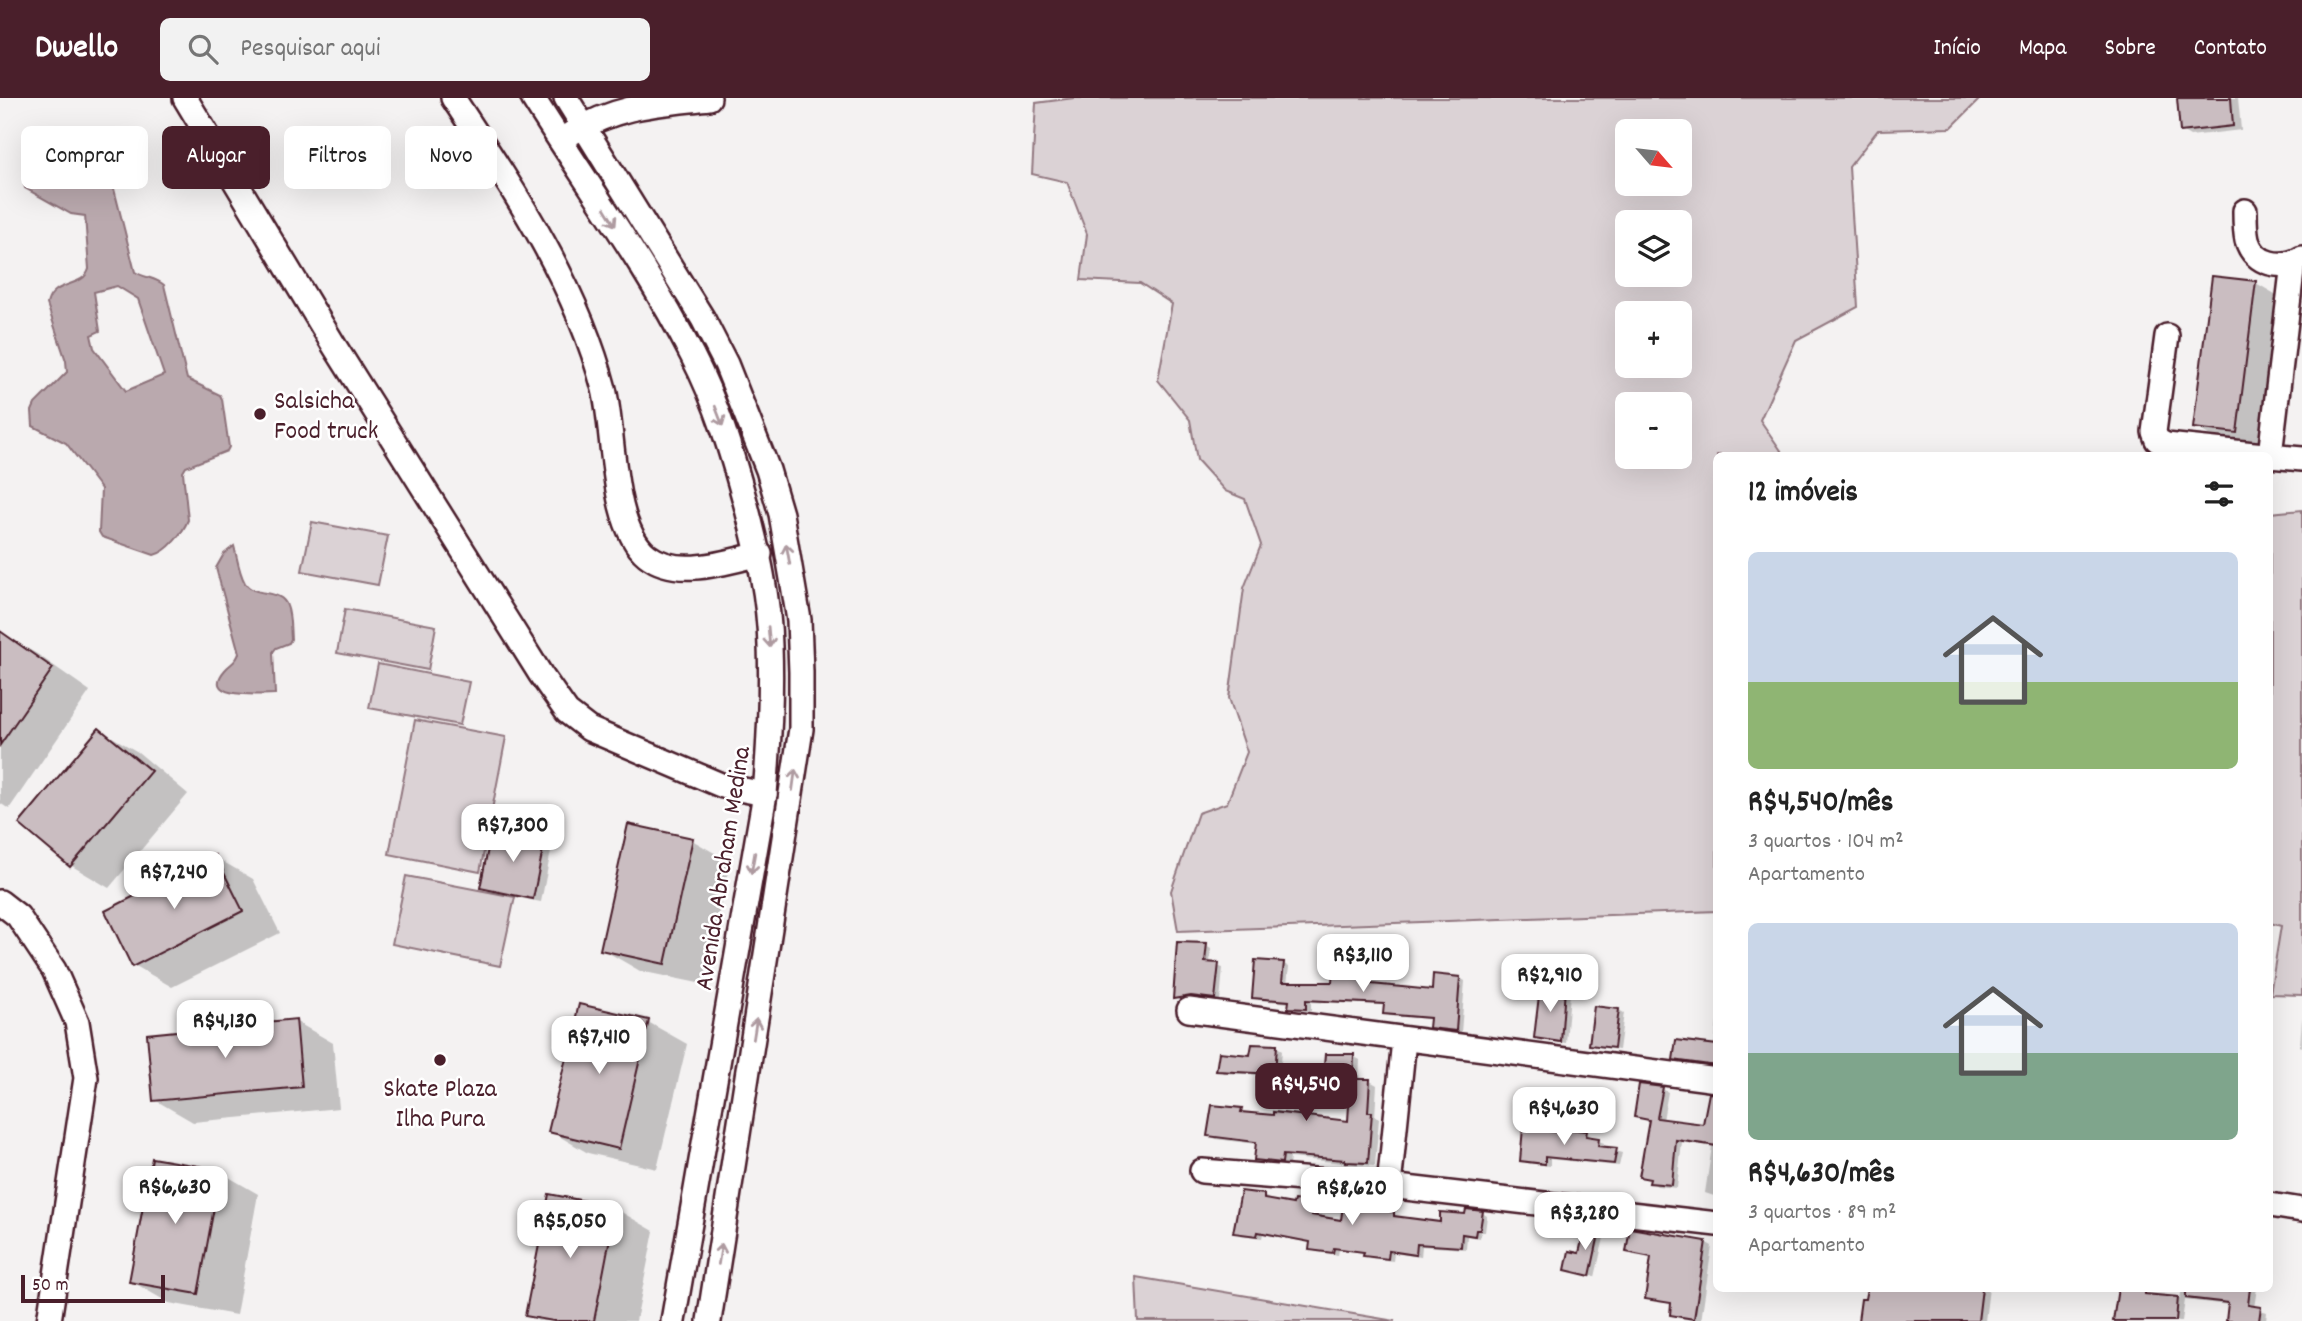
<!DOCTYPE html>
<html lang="pt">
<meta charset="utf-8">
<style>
body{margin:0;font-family:Dekko,sans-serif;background:#f2f2f2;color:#222;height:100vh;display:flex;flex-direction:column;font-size:26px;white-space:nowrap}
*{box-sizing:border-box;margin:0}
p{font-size:23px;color:#767676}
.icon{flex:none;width:38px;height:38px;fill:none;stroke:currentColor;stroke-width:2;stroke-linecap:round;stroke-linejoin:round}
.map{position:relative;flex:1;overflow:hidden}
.panel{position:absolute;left:1713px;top:354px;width:560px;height:840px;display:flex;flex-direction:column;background:#fff;border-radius:10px;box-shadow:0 7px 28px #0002}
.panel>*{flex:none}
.top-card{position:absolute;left:21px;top:28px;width:665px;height:63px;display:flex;gap:14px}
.needle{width:46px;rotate:118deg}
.controls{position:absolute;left:1615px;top:21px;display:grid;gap:14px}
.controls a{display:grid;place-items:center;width:77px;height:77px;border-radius:10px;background:#fff;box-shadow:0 7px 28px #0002;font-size:35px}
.scale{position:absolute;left:21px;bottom:18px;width:144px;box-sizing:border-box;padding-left:7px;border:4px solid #4a1f2b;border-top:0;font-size:19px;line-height:24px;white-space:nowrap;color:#4a1f2b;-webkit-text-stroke:5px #fff;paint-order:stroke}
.price{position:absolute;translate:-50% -60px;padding:0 16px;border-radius:14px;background:#fff;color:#222;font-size:23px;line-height:46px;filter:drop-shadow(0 2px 4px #0008)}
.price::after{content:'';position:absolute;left:50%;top:42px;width:21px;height:16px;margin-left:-10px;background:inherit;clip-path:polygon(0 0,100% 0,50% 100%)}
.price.on{background:#4a1f2b;color:#fff}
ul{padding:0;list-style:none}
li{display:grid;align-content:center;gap:14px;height:371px;padding:0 35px}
li span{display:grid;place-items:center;height:217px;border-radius:10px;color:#555}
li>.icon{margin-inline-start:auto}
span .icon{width:126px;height:126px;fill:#fffc;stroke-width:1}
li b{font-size:30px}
h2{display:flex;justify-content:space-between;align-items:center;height:84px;padding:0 35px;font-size:30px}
.chip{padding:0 24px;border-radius:10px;background:#fff;box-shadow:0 7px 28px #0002;font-size:24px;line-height:63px}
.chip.on{background:#4a1f2b;color:#fff}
header{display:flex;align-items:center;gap:42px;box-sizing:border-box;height:98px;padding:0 35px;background:#4a1f2b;color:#fff}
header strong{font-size:33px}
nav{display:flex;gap:38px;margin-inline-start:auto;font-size:24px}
.search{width:490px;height:63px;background:#f2f2f2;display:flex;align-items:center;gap:18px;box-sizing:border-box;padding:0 24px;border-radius:10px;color:#767676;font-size:26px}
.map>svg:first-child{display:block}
</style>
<header>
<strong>Dwello</strong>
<div class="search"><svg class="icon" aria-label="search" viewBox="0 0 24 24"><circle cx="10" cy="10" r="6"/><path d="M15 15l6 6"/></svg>Pesquisar aqui</div>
<nav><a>Início</a><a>Mapa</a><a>Sobre</a><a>Contato</a></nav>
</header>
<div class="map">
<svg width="2302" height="1223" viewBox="0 0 2302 1223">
<rect width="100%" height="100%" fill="#f4f2f2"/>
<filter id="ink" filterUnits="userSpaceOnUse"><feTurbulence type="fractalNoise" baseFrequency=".0143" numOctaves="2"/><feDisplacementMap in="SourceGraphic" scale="14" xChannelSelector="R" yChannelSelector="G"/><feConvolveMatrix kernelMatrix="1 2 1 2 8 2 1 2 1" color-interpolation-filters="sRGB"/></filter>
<g filter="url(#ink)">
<!-- green -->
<g fill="#dbd2d5" stroke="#927880" stroke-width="2" fill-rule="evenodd">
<path d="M1074,0H1981L1951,30L1878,32L1849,69L1858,209L1796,242L1760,322L1784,357H1717V813L1178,833L1171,793L1198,715L1227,705L1247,654L1229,600L1244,490L1261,447L1245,401L1225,393L1197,362L1190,322L1158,282L1172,206L1140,185L1081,182L1087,136L1067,84L1032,76L1036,5ZM1628,33H1680V86H1628ZM1628,124H1680V177H1628ZM1628,215H1680V268H1628ZM1628,306H1680V359H1628Z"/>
<polygon points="2302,412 2302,897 2270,896 2281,828 2270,825 2270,415"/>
<polygon points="312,424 388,438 378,487 302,473"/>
<polygon points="345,511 436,528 428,572 337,555"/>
<polygon points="378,566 469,584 460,627 369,610"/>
<polygon points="415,622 506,639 480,774 389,756"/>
<polygon points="406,778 515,799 500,868 392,846"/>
<polygon points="1136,1179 1395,1223 1138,1223"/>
</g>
<!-- water -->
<g fill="#baa9ae" stroke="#8d727a" stroke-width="2" fill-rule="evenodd">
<path d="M34,46L50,51L52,68L75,86L111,79L135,174C145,180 156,180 164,187L187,281L220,297L222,301L229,349L227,353L186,369L183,374L188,422C183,434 168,454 154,457L102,439L99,434L101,391L66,345L33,328L32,313L35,306L67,274L66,263L47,206C53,181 83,191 89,171L85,118L71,116L25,90L24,85ZM117,188L138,201L164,277L126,293L94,250L91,237L100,233L94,194Z"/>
<path d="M234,448C237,459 239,475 245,485C255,500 281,490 287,508C291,518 290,531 291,541L289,545L276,550L273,554L275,596C262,596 199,602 225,572C231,565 237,564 239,555L216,470L224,456Z"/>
</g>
<!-- shadow -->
<g fill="#0003">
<polygon points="2179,0 2238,0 2241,32 2190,38 2182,33"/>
<polygon points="2256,185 2294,207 2275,356 2233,351 2195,329"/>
<polygon points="0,535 37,556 90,593 9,711 0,705"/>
<polygon points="100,632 138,654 188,696 109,790 72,768 21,726"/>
<polygon points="692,742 730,764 703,886 640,873 602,851"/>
<polygon points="544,743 552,748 541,804 490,794 482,789"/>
<polygon points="215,759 253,781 280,835 172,889 134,867"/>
<polygon points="1206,847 1211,850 1210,866 1223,870 1220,903 1197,900 1180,903 1175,900"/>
<polygon points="1284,866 1289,869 1287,886 1333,886 1362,876 1367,879 1366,887 1434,894 1460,880 1465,883 1461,935 1436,932 1431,929 1432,921 1390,918 1384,915 1386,907 1311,904 1311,913 1295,912 1290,909 1291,905 1259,902 1254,899"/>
<polygon points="1565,892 1570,895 1566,945 1541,942 1536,939"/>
<polygon points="1619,912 1624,915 1619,952 1596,949 1591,946"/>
<polygon points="2302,919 2302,949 2300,948"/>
<polygon points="295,923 333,945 339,1010 193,1024 155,1002"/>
<polygon points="1717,923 1717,970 1681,965 1675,961 1714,948"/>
<polygon points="648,924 687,946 657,1071 588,1055 550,1033"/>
<polygon points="1277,949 1282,952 1280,978 1223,975 1218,972"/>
<polygon points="1353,958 1360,962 1359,983 1370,983 1377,987 1375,1018 1379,1020 1375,1068 1290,1060 1289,1068 1263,1065 1256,1061 1257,1046 1216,1041 1209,1037 1241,1012 1248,1016 1349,1025 1351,994 1331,994 1324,990"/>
<polygon points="1662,991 1668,994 1663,1022 1705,1028 1717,997 1717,1099 1705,1095 1712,1048 1682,1044 1677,1090 1657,1088 1651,1084 1651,1082 1641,1078 1651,1023 1636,1018"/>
<polygon points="1586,1035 1591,1038 1591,1040 1604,1045 1603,1050 1622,1055 1619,1068 1550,1061 1550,1068 1527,1065 1522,1062 1558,1036"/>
<polygon points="220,1074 258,1096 236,1217 169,1205 131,1183"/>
<polygon points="551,1098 616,1111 654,1133 636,1223 538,1223 527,1217"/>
<polygon points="1264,1098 1269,1101 1269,1103 1295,1108 1312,1106 1317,1109 1316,1119 1342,1124 1394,1116 1399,1119 1441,1126 1482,1115 1487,1118 1485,1134 1481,1134 1480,1140 1467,1138 1466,1151 1422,1148 1421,1159 1394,1155 1393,1163 1370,1160 1365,1157 1365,1155 1339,1152 1338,1157 1316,1154 1311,1151 1312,1145 1263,1136 1262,1140 1240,1137 1235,1135"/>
<polygon points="1587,1127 1601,1128 1606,1131 1595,1179 1567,1171 1580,1157"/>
<polygon points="1705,1144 1712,1148 1701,1223 1678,1220 1672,1216 1673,1206 1653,1203 1647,1200 1653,1160 1634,1157 1628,1153"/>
<polygon points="1869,1190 1989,1190 1985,1223 1863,1223"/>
<polygon points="2182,1190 2257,1190 2254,1210 2267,1214 2266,1223 2228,1223 2230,1207 2185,1202 2182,1223 2115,1223 2145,1195 2151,1198 2180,1201"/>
</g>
<!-- building -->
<g fill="#cabdc1" stroke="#4a1f2b" stroke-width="2">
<polygon points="2177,0 2231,0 2233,28 2180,34"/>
<polygon points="2212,178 2256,183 2237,335 2193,330"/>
<polygon points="0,533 53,570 0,647"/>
<polygon points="99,630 151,673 70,769 19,726"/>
<polygon points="628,726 693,740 665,866 600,852"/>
<polygon points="492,731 545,741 533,801 480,790"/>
<polygon points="215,757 243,813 132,869 105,813"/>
<polygon points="1177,844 1207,845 1205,864 1219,865 1215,901 1191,898 1173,901"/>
<polygon points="1255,862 1284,864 1282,884 1332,884 1333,872 1363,875 1362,885 1432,892 1433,876 1460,879 1456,933 1429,930 1430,920 1383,916 1384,906 1306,902 1306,911 1288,910 1289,903 1252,900"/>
<polygon points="1540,889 1565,891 1561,944 1534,940"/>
<polygon points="579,906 649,922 619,1051 548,1034"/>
<polygon points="1594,908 1619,911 1614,950 1589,947"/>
<polygon points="296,921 302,989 153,1003 147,936"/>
<polygon points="1676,942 1717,947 1717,968 1673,962"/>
<polygon points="1252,946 1277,947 1275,976 1216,973 1219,954 1250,957"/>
<polygon points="1325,956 1354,956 1353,981 1370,981 1368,1014 1372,1014 1368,1065 1345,1064 1345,1062 1283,1057 1282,1065 1254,1062 1256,1044 1207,1038 1212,1007 1242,1010 1241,1014 1273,1017 1273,1014 1348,1023 1350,991 1322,991"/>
<polygon points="1639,986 1663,989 1657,1020 1703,1026 1709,995 1717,996 1717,1048 1676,1042 1672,1087 1649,1085 1650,1081 1639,1079 1649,1022 1634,1019"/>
<polygon points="1523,1030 1556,1034 1557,1030 1587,1033 1586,1038 1599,1040 1598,1048 1617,1050 1614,1066 1545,1059 1545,1066 1520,1063"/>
<polygon points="152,1060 221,1072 198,1196 129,1184"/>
<polygon points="1241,1093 1264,1096 1264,1101 1293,1106 1294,1102 1313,1104 1311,1117 1341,1122 1343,1107 1394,1114 1394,1118 1440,1124 1440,1114 1465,1116 1466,1111 1483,1113 1480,1132 1476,1132 1475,1138 1462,1136 1461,1149 1417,1146 1416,1157 1389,1153 1388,1161 1363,1158 1364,1154 1334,1150 1333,1155 1309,1152 1310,1144 1258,1134 1257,1138 1233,1135"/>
<polygon points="549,1096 616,1109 594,1223 553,1223 525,1218"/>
<polygon points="1586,1125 1601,1127 1590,1178 1565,1172 1569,1153 1579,1155"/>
<polygon points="1630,1130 1706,1143 1694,1221 1670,1217 1671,1205 1645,1201 1651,1159 1626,1154"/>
<polygon points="1867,1190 1982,1190 1978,1223 1858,1223 1861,1201 1865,1201"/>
<polygon points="2118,1190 2145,1193 2145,1196 2178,1199 2176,1223 2113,1223"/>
<polygon points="2186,1190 2250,1190 2248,1207 2261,1209 2259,1223 2226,1223 2228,1205 2186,1200"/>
</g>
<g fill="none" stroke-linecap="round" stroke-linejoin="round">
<!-- minor casing -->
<g stroke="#4a1f2b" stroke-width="28">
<g id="minor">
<polyline points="185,0 335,249 541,577 567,614 589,631 723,688 765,696"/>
<path d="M453,0C513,91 576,184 604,291C615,335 610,427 647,457C677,481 726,464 760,456"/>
<path d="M533,0C586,85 647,168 692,257C717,305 732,356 746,407C758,453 769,500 770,548C772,597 769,647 765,696L673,1223"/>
<polyline points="566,0 703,221 726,266 768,372 781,416 799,522 801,574 801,631 709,1223"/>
<path d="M572,35C618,7 657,6 709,0"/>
<path d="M2245,113C2245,122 2245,133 2247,142C2254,167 2282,172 2302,160"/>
<polyline points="2167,238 2154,334 2157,342 2166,347 2264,357"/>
<polyline points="2270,357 2293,165"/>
<polyline points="2270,358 2302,361"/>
<polyline points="0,804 18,818 54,872 77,924 86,980 49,1223"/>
<polyline points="1189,912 1717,982"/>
<polyline points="1202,1073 1389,1088 1717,1126"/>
<polyline points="1389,1088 1404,942"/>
<polyline points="2270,1107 2302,1112"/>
</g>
</g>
<!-- minor -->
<use href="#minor" stroke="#fff" stroke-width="23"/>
</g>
<!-- one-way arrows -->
<defs><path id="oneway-shaft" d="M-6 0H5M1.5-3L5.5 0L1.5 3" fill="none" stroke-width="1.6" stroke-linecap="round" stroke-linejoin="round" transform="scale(1.75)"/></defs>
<g stroke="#ae9aa0">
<use href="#oneway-shaft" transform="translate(610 119) rotate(58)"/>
<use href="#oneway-shaft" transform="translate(719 318) rotate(69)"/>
<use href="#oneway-shaft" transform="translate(788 456) rotate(-100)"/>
<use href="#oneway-shaft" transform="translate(769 539) rotate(85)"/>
<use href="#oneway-shaft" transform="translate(794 682) rotate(-82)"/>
<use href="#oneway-shaft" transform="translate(753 765) rotate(100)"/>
<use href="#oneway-shaft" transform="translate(755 931) rotate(-81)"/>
<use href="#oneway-shaft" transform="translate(720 1156) rotate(-81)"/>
</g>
</g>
<!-- markers -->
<g fill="#4a1f2b" stroke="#fff" stroke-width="2.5">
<circle cx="260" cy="316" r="7"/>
<circle cx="440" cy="962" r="7"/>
</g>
<g text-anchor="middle" stroke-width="5" stroke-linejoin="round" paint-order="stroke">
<!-- poi labels -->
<g font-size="26" fill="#4a1f2b" stroke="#fff" text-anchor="start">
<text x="274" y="310">Salsicha<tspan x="274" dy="30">Food truck</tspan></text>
<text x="440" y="998" text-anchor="middle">Skate Plaza<tspan x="440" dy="30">Ilha Pura</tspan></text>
</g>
<!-- street labels -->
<g font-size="26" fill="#4a1f2b" stroke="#fff">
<text transform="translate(721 770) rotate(-81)" y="9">Avenida Abraham Medina</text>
</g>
</g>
</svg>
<div class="controls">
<a><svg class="needle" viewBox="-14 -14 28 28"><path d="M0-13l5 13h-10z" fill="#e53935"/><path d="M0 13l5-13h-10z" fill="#767676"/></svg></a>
<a><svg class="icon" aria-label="layers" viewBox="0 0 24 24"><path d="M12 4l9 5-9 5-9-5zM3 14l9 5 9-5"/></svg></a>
<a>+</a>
<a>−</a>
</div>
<div class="scale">50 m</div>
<b class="price" style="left:513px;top:766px">R$7,300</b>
<b class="price" style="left:174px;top:813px">R$7,240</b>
<b class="price" style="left:1363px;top:896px">R$3,110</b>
<b class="price" style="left:1550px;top:916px">R$2,910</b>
<b class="price" style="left:225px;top:962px">R$4,130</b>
<b class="price" style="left:599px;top:978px">R$7,410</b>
<b class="price on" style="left:1306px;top:1025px">R$4,540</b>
<b class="price" style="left:1564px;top:1049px">R$4,630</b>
<b class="price" style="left:175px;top:1128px">R$6,630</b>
<b class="price" style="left:1352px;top:1129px">R$8,620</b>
<b class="price" style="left:1585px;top:1154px">R$3,280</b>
<b class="price" style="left:570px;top:1162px">R$5,050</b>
<div class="top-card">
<a class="chip">Comprar</a>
<a class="chip on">Alugar</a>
<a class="chip">Filtros</a>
<a class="chip">Novo</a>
</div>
<section class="panel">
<h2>12 imóveis<svg class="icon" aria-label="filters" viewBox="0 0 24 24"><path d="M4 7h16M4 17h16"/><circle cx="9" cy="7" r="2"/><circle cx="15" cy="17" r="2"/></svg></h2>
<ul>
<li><span style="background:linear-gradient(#c9d6e8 60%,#8fb573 0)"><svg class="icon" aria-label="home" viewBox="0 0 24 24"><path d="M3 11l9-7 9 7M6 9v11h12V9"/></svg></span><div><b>R$4,540/mês</b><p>3 quartos · 104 m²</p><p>Apartamento</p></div></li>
<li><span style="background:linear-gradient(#c9d6e8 60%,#7fa58c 0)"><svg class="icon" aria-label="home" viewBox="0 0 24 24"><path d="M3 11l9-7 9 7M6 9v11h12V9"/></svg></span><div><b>R$4,630/mês</b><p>3 quartos · 89 m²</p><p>Apartamento</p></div></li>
</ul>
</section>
</div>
